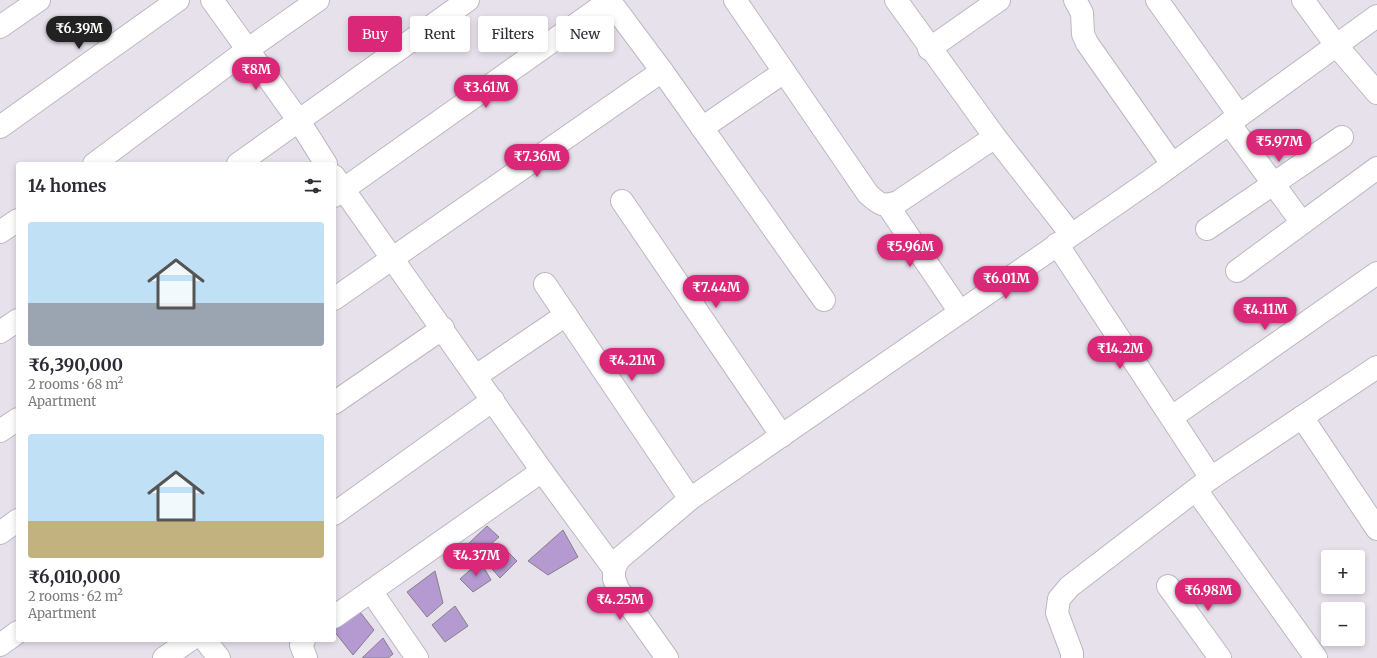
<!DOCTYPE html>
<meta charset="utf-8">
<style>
body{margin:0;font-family:Merriweather,serif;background:#f2f2f3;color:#2b2b33;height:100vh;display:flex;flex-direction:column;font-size:15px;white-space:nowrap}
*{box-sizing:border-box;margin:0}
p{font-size:13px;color:#7c7c81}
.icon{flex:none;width:22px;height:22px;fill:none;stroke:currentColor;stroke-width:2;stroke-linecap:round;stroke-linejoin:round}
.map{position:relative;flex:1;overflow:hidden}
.drawer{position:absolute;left:16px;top:162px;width:320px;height:480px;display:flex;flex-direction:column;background:#fff;border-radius:4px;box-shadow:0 2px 6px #0003}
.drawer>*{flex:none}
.hud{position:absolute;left:348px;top:16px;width:380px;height:36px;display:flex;gap:8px}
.controls{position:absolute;left:1321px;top:550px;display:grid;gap:8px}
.controls a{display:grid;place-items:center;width:44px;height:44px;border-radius:4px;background:#fff;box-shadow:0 2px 6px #0003;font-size:20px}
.price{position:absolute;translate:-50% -34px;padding:0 9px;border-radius:14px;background:#db2777;color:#fff;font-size:13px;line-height:26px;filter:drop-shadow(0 1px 2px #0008)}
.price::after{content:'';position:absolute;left:50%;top:24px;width:12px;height:9px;margin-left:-6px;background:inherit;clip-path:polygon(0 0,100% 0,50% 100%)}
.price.active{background:#222;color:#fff}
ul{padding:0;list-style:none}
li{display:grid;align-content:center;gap:8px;height:212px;padding:0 12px}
li span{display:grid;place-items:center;height:124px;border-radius:4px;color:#555}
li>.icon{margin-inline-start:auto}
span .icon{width:72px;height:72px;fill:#fffc;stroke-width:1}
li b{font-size:17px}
h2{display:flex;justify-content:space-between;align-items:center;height:48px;padding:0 12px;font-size:17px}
.tag{padding:0 14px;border-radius:4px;background:#fff;box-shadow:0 2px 6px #0003;font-size:14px;line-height:36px}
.tag.active{background:#db2777;color:#fff}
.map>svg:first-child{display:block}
</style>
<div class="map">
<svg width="1377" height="658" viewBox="0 0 1377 658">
<rect width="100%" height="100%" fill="#e7e1ec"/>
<!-- building -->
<g fill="#b599d1" stroke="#85808a">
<polygon points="487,526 499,537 475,558 466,546"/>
<polygon points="563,530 578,557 548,575 528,561"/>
<polygon points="504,548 517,561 500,578 486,562"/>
<polygon points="480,561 491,580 473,592 460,579"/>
<polygon points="435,571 443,603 427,617 407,592"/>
<polygon points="455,606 468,626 445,642 432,625"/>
<polygon points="360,612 374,630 353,655 334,631"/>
<polygon points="383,638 393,654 388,658 362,658"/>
</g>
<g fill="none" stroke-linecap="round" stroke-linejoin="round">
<!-- minor casing -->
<g stroke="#bcb7c2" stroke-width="24">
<g id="minor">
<polyline points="212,0 299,121 326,164"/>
<polyline points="609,0 662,71 824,300"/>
<path d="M735,0L868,194C880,205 883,207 898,202L995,137"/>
<polyline points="896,0 995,137 1071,234"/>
<polyline points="1075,0 1082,13 1083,34 1087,43 1172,164"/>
<polyline points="1157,0 1239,115"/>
<polyline points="1303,0 1336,45 1377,93"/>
<polyline points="0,27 39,0"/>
<polyline points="929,49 999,0"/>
<polyline points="1229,123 1302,223"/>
<polyline points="0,127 178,0"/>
<polyline points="702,128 784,72"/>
<polyline points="94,164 247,50 318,0"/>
<polyline points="238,164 468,0"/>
<polyline points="334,176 542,471 614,569"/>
<polyline points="334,196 609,1"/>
<polyline points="622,201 782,436"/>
<polyline points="888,206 960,312"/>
<polyline points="1207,229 1342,137"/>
<polyline points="0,232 18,220"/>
<polyline points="1057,244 1211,478"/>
<polyline points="1237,271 1377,168"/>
<polyline points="545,284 690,499"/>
<polyline points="334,299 662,71"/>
<polyline points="0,332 18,320"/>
<polyline points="476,376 566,315"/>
<polyline points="334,403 443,328"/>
<polyline points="1172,417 1377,273"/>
<polyline points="1302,417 1377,529"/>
<polyline points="0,431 18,419"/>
<polyline points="1196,490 1316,658"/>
<polyline points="334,514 493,400"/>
<polyline points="0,533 18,520"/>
<polyline points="1168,586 1220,658"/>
<polyline points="371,591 417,658"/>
<polyline points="334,617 542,471"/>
<polyline points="205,640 219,658"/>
<polyline points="304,640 301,645 306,658"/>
<polyline points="0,645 18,632"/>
<polyline points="164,658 190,640"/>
<polyline points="667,658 618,589 614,579 614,569 619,559 690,499 1151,180 1377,16"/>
<polyline points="1072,658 1072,653 1057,613 1059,599 1069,587 1211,478 1377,367"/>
</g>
</g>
<!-- minor -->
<use href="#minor" stroke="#fff" stroke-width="22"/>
</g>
</svg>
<div class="controls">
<a>+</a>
<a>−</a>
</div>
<b class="price active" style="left:79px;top:50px">₹6.39M</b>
<b class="price" style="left:256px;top:91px">₹8M</b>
<b class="price" style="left:486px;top:109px">₹3.61M</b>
<b class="price" style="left:1279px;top:163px">₹5.97M</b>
<b class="price" style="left:537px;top:178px">₹7.36M</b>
<b class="price" style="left:910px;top:268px">₹5.96M</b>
<b class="price" style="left:1006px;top:300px">₹6.01M</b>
<b class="price" style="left:716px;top:309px">₹7.44M</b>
<b class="price" style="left:1265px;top:331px">₹4.11M</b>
<b class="price" style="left:1120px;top:370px">₹14.2M</b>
<b class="price" style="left:632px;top:382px">₹4.21M</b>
<b class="price" style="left:476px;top:577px">₹4.37M</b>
<b class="price" style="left:1208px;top:612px">₹6.98M</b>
<b class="price" style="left:620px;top:621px">₹4.25M</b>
<div class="hud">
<a class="tag active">Buy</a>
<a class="tag">Rent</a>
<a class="tag">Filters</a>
<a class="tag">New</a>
</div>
<section class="drawer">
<h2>14 homes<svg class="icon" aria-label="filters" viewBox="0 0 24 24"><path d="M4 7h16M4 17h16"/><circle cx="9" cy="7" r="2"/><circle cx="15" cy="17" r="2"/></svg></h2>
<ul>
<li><span style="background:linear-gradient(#bfe0f5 65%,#9aa5b1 0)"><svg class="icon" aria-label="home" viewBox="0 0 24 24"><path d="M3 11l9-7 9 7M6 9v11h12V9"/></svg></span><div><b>₹6,390,000</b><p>2 rooms · 68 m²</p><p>Apartment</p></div></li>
<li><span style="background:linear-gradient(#bfe0f5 70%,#c2b280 0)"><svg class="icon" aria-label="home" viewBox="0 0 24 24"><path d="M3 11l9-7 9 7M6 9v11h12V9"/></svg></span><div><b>₹6,010,000</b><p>2 rooms · 62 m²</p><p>Apartment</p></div></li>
</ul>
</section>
</div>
